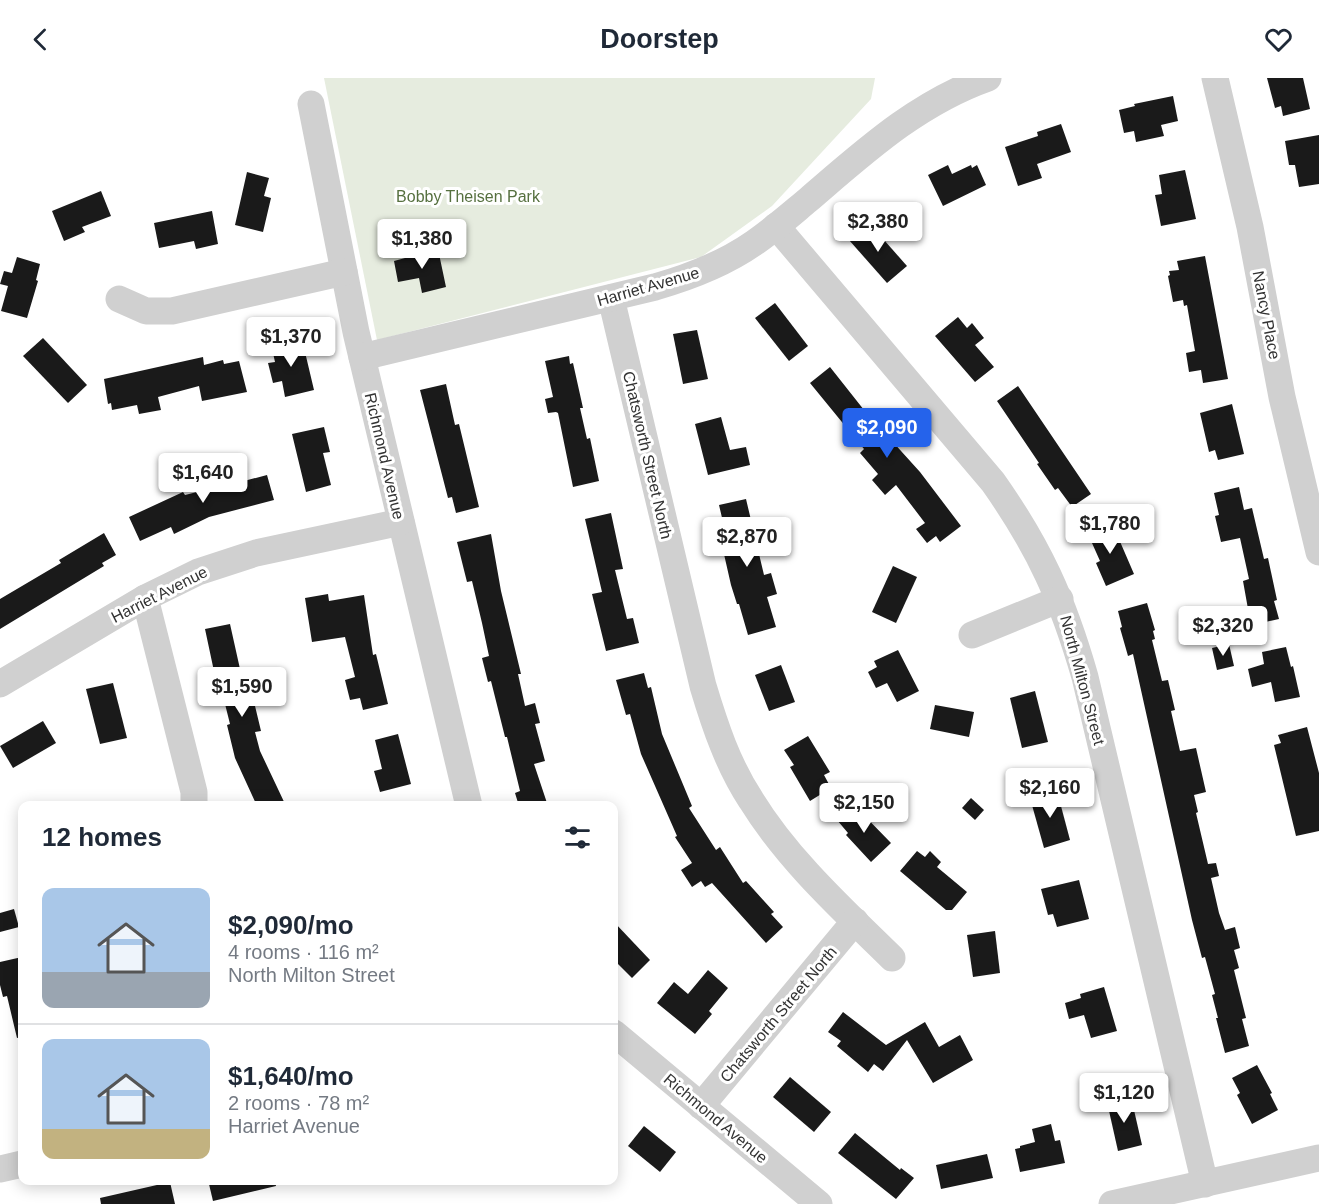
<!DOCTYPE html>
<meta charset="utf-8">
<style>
body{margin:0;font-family:Arial,sans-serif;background:#f6f6f7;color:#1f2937;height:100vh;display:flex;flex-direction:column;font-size:22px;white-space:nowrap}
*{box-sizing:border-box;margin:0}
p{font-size:20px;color:#747a83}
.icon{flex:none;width:33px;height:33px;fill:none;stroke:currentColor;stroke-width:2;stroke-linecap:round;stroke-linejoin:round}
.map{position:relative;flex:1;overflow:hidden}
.details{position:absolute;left:18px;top:723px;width:600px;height:384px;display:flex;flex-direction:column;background:#fff;border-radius:12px;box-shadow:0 3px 15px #0003}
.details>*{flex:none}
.price{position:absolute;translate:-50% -51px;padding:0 14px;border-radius:6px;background:#fff;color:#222;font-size:20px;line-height:39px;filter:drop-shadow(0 2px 3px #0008)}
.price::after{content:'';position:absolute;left:50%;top:36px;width:18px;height:14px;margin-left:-9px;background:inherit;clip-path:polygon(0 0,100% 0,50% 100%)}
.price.on{background:#2563eb;color:#fff}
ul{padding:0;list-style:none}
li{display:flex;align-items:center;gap:18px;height:150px;padding:0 24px}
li+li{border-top:2px solid #e0e1e3}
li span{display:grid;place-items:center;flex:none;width:168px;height:120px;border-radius:12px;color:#555}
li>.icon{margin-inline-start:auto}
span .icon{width:72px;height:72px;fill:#fffc;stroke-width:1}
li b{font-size:26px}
h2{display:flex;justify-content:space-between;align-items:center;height:72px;padding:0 24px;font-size:26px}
header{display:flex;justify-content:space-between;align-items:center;height:78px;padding:0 24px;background:#fff;font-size:27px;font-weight:600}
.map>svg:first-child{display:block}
</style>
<header><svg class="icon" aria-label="back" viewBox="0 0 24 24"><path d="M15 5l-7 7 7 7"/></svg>Doorstep<svg class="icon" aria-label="heart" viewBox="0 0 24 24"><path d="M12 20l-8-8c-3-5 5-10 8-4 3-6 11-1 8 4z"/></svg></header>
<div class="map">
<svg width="1319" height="1126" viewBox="0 0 1319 1126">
<rect width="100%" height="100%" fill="#fff"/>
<!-- green -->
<polygon fill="#e6ecdf" points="324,0 875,0 871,21 772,128 701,179 377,262"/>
<!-- building -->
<g fill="#1a1a1a">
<polygon points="1267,0 1303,0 1310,31 1283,38 1281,28 1275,30"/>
<polygon points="1173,18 1178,43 1161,47 1164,58 1136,64 1134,53 1124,55 1119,32 1135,28 1134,26"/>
<polygon points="1061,46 1071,74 1037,86 1042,100 1018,108 1005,69 1038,58 1037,54"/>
<polygon points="1319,57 1319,106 1299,109 1295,87 1289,87 1285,63"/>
<polygon points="948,87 952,96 971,87 972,90 977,87 986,107 943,128 928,97"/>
<polygon points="1185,92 1196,141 1161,148 1155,117 1162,116 1159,97"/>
<polygon points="247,94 269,100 264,118 271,120 263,154 235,147"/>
<polygon points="101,113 111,138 82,149 85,154 64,163 52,133"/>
<polygon points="212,133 218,166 196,171 194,163 159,170 154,145"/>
<polygon points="869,145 907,188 887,205 849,162"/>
<polygon points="438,171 446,209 422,215 419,200 398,204 394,183"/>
<polygon points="1205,178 1228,301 1203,305 1201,292 1189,294 1186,275 1195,273 1187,227 1184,228 1183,222 1173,224 1168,198 1170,197 1169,193 1179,192 1177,183"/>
<polygon points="17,179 40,186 36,202 38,203 27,240 1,233 8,208 0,206 4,193 12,195"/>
<polygon points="775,225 808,268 789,283 755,240"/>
<polygon points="958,239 967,250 972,245 984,260 975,267 994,289 975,304 935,258"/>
<polygon points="697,252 708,301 683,306 673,256"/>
<polygon points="43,260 87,307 68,325 23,278"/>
<polygon points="296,260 300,276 305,274 314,312 285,319 282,303 273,305 268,285 275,284 271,266"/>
<polygon points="569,278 570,286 573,285 583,330 580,330 587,361 590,360 599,403 573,409 558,335 556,334 548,335 545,321 553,319 545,283"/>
<polygon points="203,279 204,287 223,282 224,286 239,283 247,314 202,323 199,308 158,319 161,332 139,336 137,327 112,332 111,325 108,326 104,301"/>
<polygon points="830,289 864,332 920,394 961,448 940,464 936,458 927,465 916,451 925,445 896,407 885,417 872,402 878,396 860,375 864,371 810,305"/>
<polygon points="446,306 455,347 459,346 479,429 456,435 452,419 448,420 420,312"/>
<polygon points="1018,308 1091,416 1072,429 1058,410 1055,412 1037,386 1039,385 997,323"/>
<polygon points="1232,326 1244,376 1218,382 1215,372 1209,374 1200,335"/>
<polygon points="721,339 730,372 746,369 750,387 708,397 695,346"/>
<polygon points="324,349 330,374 323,375 331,407 306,414 292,356"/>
<polygon points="240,387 244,403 267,397 274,422 209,439 174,456 171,449 140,463 129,439 183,414 185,417 225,407 221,392"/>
<polygon points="1239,409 1244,432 1252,430 1264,481 1268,480 1277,522 1274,523 1279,541 1243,549 1240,533 1248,531 1243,503 1249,501 1240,460 1221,464 1215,438 1219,437 1214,415"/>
<polygon points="746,421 764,497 771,495 777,516 767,519 776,549 748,557 739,526 737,526 731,507 721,463 727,461 719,427"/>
<polygon points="611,435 623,491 615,492 627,541 633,540 639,565 606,573 592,516 602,514 585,441"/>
<polygon points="1112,445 1134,496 1106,508 1096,485 1100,483 1088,456"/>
<polygon points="104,455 116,477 102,485 104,488 0,551 0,521 61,485 59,482"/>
<polygon points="491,456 501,513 521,596 518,596 525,628 535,625 540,645 535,646 545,683 534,686 548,728 519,728 515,715 520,713 507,659 505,659 491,603 488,604 482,580 489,578 482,545 472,503 467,504 457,464"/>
<polygon points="893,488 917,499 896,545 872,534"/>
<polygon points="328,516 329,523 364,517 373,577 376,576 388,626 363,632 360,620 350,622 345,602 355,599 345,559 312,564 305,520"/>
<polygon points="1147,525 1155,552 1153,553 1155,561 1152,562 1162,603 1168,602 1175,632 1171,633 1180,673 1196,670 1206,714 1194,717 1198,734 1196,735 1208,786 1216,785 1219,798 1211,800 1219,835 1225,852 1235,849 1240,870 1234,872 1239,890 1234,892 1246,940 1242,941 1249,968 1225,975 1216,940 1218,940 1212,917 1215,916 1205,879 1202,880 1192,842 1133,576 1128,578 1120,550 1122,549 1118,533"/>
<polygon points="230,546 244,609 250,607 261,653 255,654 260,673 286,728 257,728 235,680 227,647 230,646 218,598 215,598 205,551"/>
<polygon points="1229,566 1234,588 1217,592 1212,570"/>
<polygon points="1286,569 1291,589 1293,588 1300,619 1275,624 1271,604 1252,609 1248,591 1264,586 1262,574"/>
<polygon points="898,572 919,613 897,624 887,605 876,610 868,594 877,589 874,583"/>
<polygon points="781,587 795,624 769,633 755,597"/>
<polygon points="644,595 648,610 651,609 662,656 692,728 689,730 716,772 720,769 743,805 746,803 774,834 771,836 783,849 766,865 712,805 705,809 701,803 692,809 681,792 692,785 675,759 677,758 641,676 630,636 626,637 616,602"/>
<polygon points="113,605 127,660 100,666 86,611"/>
<polygon points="1035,613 1048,664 1022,670 1010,620"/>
<polygon points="935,627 974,634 969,659 930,651"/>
<polygon points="43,643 56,665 13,690 0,668"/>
<polygon points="1307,649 1319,695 1319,753 1296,758 1274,667 1281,665 1278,657"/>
<polygon points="398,656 411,706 380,714 374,693 382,691 375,662"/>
<polygon points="808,658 830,694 824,697 831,710 810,723 790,689 794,687 784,672"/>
<polygon points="1057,713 1070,762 1044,770 1030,720"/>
<polygon points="971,720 984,732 975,742 962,730"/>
<polygon points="854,727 891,765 871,784 846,757 848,755 837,742"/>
<polygon points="917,773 925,779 930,773 941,784 937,789 967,814 952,832 946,832 900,793"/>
<polygon points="1079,802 1089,841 1057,849 1053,836 1048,837 1041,811"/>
<polygon points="14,831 19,849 0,854 0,835"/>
<polygon points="614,844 650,882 632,900 614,882"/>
<polygon points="995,853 1000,895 973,899 967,857"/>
<polygon points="22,879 22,959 17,960 7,918 3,919 0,907 0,884"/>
<polygon points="708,892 728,910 709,933 712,936 695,956 657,925 674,904 688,916"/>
<polygon points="1104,909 1117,953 1091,960 1084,937 1069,941 1065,925 1081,920 1080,916"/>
<polygon points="843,934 886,967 925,944 939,969 960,957 973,982 933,1005 907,962 883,993 874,986 868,994 837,968 841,963 828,954"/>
<polygon points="1257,987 1272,1015 1270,1016 1278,1032 1252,1046 1237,1017 1240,1015 1232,1000"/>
<polygon points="790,999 831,1034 814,1054 773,1019"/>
<polygon points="1131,1019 1142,1067 1118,1073 1107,1024"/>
<polygon points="1051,1046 1055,1063 1060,1062 1065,1085 1020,1094 1015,1071 1020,1070 1020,1068 1035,1064 1032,1051"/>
<polygon points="644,1048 676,1074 660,1094 628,1068"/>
<polygon points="855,1055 900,1092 901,1090 914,1100 896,1121 838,1075"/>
<polygon points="987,1076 993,1100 941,1111 936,1087"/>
<polygon points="208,1102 275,1102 276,1108 213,1123"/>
<polygon points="170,1104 175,1126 101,1126 100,1120"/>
</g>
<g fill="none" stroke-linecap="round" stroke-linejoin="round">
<!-- minor -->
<g stroke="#d0d0d0" stroke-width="27">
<polyline points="1215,0 1250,149 1282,319 1319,474"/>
<polyline points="311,26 356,254 469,728"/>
<path d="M776,148L993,404C1039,469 1063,522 1085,599L1205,1106"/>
<path d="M611,220L703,608C715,648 728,687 751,722C788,782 842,831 892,880"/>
<polyline points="119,221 146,233 172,233 344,194"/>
<path d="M362,279L655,209C690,199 724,186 754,165C773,152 790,137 808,122C864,74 917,25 988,0"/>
<polyline points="145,520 194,714 194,728"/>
<polyline points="972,557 1060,521"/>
<polyline points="0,606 145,520 198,494 256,475 401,444"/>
<polyline points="614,955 819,1126"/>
<polyline points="701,1028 855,843"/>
<polyline points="0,1091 22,1086"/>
<polyline points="1112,1126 1319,1080"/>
</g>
</g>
<g text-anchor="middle" stroke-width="6" stroke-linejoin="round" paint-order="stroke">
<!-- park labels -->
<g font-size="16" fill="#56703f" stroke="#fff">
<text x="468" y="124">Bobby Theisen Park</text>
</g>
<!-- street labels -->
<g font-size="16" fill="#333" stroke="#fff">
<text transform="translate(648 208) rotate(-16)" y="6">Harriet Avenue</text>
<text transform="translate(1267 237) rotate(79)" y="6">Nancy Place</text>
<text transform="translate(648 377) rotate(77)" y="6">Chatsworth Street North</text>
<text transform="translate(385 378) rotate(77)" y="6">Richmond Avenue</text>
<text transform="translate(159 516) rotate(-27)" y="6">Harriet Avenue</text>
<text transform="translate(1083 602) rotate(75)" y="6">North Milton Street</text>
<text transform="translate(778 936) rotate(-50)" y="6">Chatsworth Street North</text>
<text transform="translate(716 1040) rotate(40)" y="6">Richmond Avenue</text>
</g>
</g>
</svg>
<b class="price" style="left:878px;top:175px">$2,380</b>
<b class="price" style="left:422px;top:192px">$1,380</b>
<b class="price" style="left:291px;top:290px">$1,370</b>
<b class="price on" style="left:887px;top:381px">$2,090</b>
<b class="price" style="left:203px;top:426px">$1,640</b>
<b class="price" style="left:1110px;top:477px">$1,780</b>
<b class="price" style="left:747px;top:490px">$2,870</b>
<b class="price" style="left:1223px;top:579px">$2,320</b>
<b class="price" style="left:242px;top:640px">$1,590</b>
<b class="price" style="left:1050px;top:741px">$2,160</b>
<b class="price" style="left:864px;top:756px">$2,150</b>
<b class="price" style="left:1124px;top:1046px">$1,120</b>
<section class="details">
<h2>12 homes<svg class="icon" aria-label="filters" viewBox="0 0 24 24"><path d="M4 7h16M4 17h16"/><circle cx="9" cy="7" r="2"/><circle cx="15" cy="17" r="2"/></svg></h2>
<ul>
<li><span style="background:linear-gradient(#a9c7e8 70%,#9aa5b1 0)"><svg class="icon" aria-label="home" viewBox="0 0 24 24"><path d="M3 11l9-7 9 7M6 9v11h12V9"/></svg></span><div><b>$2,090/mo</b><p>4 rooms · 116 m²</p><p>North Milton Street</p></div></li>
<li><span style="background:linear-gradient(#a9c7e8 75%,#c2b280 0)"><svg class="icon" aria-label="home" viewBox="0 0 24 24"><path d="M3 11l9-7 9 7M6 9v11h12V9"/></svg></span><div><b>$1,640/mo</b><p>2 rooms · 78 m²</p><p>Harriet Avenue</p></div></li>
</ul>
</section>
</div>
